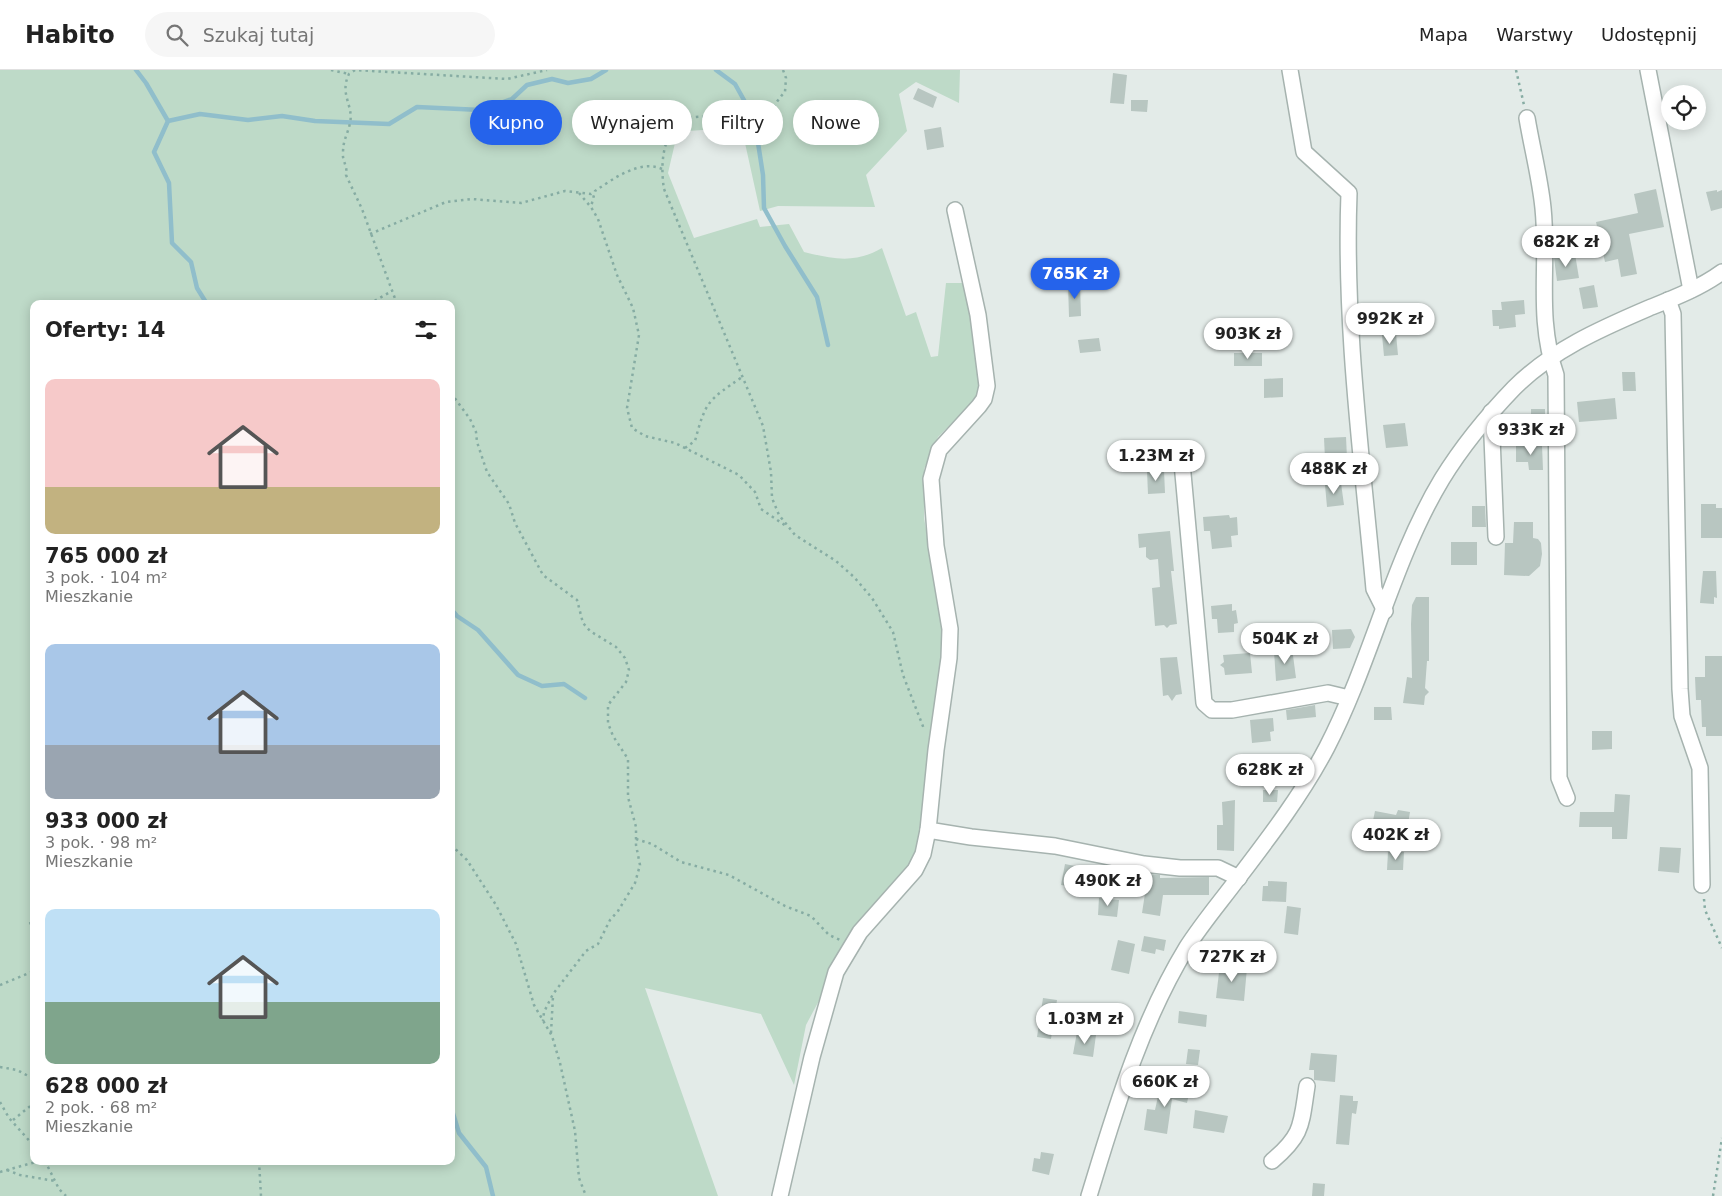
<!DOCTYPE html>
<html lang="pl">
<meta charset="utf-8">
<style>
body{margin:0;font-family:"DejaVu Sans",sans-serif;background:#f6f6f6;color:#222;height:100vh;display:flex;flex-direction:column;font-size:19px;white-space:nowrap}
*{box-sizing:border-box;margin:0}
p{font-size:16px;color:#767676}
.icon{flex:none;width:28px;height:28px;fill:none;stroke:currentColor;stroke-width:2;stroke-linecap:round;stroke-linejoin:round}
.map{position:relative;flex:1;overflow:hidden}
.details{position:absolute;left:30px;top:230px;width:425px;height:865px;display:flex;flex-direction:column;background:#fff;border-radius:10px;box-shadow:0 2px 12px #0003}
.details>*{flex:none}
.top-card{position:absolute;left:470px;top:30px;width:475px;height:45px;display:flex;gap:10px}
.fabs{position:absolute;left:1661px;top:15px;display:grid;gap:10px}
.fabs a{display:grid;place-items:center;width:45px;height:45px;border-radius:50%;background:#fff;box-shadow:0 2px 12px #0003;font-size:25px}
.price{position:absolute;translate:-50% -42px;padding:0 11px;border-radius:18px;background:#fff;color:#222;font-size:16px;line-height:32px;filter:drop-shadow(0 1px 2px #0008)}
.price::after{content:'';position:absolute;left:50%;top:30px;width:15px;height:11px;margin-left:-8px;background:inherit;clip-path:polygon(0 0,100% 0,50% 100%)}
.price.selected{background:#2563eb;color:#fff}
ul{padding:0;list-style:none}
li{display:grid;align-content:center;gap:10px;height:265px;padding:0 15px}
li span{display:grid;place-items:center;height:155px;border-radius:10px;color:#555}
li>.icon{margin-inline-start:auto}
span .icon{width:90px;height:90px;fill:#fffc;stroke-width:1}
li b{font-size:21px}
h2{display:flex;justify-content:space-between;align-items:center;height:60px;padding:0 15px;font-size:21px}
.pill{padding:0 18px;border-radius:22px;background:#fff;box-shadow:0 2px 12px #0003;font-size:18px;line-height:45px}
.pill.selected{background:#2563eb;color:#fff}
header{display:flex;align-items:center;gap:30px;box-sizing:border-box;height:70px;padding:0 25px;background:#fff;border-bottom:1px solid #e0e0e0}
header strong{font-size:24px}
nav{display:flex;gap:28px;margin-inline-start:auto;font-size:18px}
.search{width:350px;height:45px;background:#f6f6f6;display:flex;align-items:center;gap:12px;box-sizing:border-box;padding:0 18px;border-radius:28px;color:#767676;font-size:19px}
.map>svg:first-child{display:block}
</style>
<header>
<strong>Habito</strong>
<div class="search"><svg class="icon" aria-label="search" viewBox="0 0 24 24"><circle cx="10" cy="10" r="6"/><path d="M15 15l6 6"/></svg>Szukaj tutaj</div>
<nav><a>Mapa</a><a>Warstwy</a><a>Udostępnij</a></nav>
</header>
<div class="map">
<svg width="1722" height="1126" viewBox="0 0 1722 1126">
<rect width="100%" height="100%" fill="#e3ebe8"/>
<!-- green -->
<path fill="#bedac8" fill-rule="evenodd" d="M0,0H960L959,33L916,12L899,24L907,61L866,105L875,137L778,136L760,141L743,64L717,59L688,61L675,73L668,103L694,168L757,149L760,157L789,154L804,182C833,189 855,194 882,178L906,246L916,242L931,287L938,286L946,213H964L983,322L938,367L924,399V448L945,565L919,786L856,861L806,955L794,1015L761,944L645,918L718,1126H0ZM34,234H451V1091H34Z"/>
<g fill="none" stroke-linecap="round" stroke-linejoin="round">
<!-- stream -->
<g stroke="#90becb" stroke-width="4.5">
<polyline points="136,0 146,13 168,51 154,82 169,113 172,173 191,192 197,218 207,234"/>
<polyline points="716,0 735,14 754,48"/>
<polyline points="168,51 200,44 248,50 282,46 315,51 389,54 417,37 481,40 512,29 527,15 552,9 568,13 591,9 606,0"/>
<polyline points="756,60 763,105 764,138 785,176 817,227 828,275"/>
<polyline points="451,539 457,546 478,560 518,605 542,616 564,614 585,628"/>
<polyline points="451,1037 459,1063 486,1097 493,1126"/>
</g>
</g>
<!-- building -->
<g fill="#b8c6c1">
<polygon points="1113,3 1127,5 1124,34 1110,33"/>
<polygon points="918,18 937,27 933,38 913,29"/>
<polygon points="1131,30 1148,30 1147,42 1131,41"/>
<polygon points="941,57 944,77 927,80 924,60"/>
<polygon points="1656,119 1664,157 1629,164 1637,204 1621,207 1618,189 1605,192 1596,152 1638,143 1634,124"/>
<polygon points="1717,120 1717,122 1722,120 1722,138 1711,141 1706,122"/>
<polygon points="1575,184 1579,208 1557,211 1554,188"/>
<polygon points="1080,213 1081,246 1069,247 1068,214"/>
<polygon points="1594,215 1598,237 1583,239 1579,218"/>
<polygon points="1524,230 1525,244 1515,245 1516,257 1499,259 1499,256 1493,256 1492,240 1502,240 1501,232"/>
<polygon points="1396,264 1398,285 1384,286 1382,265"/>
<polygon points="1099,268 1101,281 1080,283 1078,270"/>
<rect x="1234" y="283" width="28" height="13"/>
<polygon points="1622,302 1635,302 1636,321 1623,321"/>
<polygon points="1283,308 1283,327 1264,328 1264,309"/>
<polygon points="1615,328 1617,349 1579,352 1577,332"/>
<polygon points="1531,339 1545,339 1545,352 1531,351"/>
<polygon points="1405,353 1408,376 1386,378 1383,355"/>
<polygon points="1346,367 1347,388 1325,389 1324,368"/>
<polygon points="1528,375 1542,375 1543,400 1529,400 1528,392 1516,392 1516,376"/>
<polygon points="1160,400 1164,400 1165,423 1148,424 1147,401"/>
<polygon points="1341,413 1344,435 1327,437 1325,415"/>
<polygon points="1701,434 1716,434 1716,438 1722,438 1722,468 1701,468"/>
<polygon points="1472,436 1485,436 1486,457 1472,457"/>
<polygon points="1229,445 1230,448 1237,447 1238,465 1231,466 1232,477 1212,479 1210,461 1204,461 1203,447"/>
<polygon points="1514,452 1533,452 1533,468 1538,469 1541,473 1542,484 1540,496 1529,506 1504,505 1505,473 1513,473"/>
<polygon points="1170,461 1174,501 1171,501 1177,554 1170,555 1167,558 1164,555 1155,556 1152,518 1160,517 1158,489 1150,490 1146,487 1146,477 1139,478 1138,464"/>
<rect x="1451" y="472" width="26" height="23"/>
<polygon points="1703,501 1716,501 1717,528 1714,527 1714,534 1700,533"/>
<polygon points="1416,527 1429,527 1429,591 1427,591 1425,618 1429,622 1425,626 1424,635 1403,633 1407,607 1412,608 1411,554 1412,535"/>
<polygon points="1232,534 1232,541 1236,540 1238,553 1234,554 1234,562 1218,563 1217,549 1212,549 1211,536"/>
<polygon points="1351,559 1355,567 1350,578 1333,579 1332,560"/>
<polygon points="1292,578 1296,608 1276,611 1274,581"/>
<polygon points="1250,583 1252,603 1225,605 1224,598 1220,595 1224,592 1223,585"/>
<polygon points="1705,586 1722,586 1722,666 1706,666 1706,657 1702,657 1701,630 1696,630 1695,607 1705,607"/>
<polygon points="1177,587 1182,624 1176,625 1172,631 1168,625 1163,626 1160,588"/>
<polygon points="1315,635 1316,647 1287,650 1286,640"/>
<polygon points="1374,637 1391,637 1392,650 1374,650"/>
<polygon points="1273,648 1274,661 1270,662 1271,671 1252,673 1250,650"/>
<polygon points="1592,661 1612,661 1612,679 1592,680"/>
<polygon points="1263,720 1278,720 1277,732 1263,732"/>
<polygon points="1615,724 1630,725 1627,769 1612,769 1612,757 1579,757 1580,742 1614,742"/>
<polygon points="1235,730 1234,781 1217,780 1217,755 1223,755 1222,732"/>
<polygon points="1398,740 1410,742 1406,766 1371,760 1375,741 1396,745"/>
<polygon points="1660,777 1681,778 1679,803 1658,801"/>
<polygon points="1388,782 1404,782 1403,800 1387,800"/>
<polygon points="1065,794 1085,798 1081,818 1061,815"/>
<polygon points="1148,804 1160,805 1160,808 1209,807 1209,825 1163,825 1160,846 1142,843"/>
<polygon points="1268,811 1287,812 1286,832 1262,831 1263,816 1268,816"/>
<polygon points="1099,828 1119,830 1117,847 1098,845"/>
<polygon points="1287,836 1301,838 1298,865 1284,863"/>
<polygon points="1144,866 1166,870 1164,881 1156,879 1155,884 1141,881"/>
<polygon points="1118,870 1135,874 1129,904 1111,900"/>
<polygon points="1205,874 1228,876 1226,892 1212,890 1212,886 1203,885"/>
<polygon points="1220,894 1247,898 1244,931 1216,928"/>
<polygon points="1043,928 1057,930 1051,969 1037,967"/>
<polygon points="1179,941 1207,945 1206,957 1178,953"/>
<polygon points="1077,962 1096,965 1093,987 1073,984"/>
<polygon points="1188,979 1200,980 1198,995 1186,994"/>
<polygon points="1311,983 1337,985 1335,1012 1314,1010 1314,1000 1309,1000"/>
<polygon points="1161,1013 1190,1019 1187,1033 1172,1029 1167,1064 1144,1060 1147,1039 1155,1040"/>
<polygon points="1340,1025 1353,1026 1353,1031 1358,1031 1356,1044 1352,1043 1349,1075 1336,1074"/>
<polygon points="1195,1040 1228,1046 1224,1063 1193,1058"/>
<polygon points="1041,1082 1054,1084 1049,1105 1032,1101 1034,1088 1040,1089"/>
<polygon points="1313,1113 1325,1114 1324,1126 1312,1126"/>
</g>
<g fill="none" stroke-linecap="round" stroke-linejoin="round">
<!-- minor casing -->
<g stroke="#a6b3af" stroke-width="18">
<g id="minor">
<path d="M1290,0L1304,82L1349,123C1344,255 1362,388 1374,519L1385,541"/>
<polyline points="1648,0 1691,220"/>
<path d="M1527,48C1532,78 1540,108 1543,138C1549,196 1536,247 1556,305L1559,708L1567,728"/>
<polyline points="955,140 978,245 987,316 984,329 979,336 939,380 931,409 936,476 950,559 949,588 936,680 928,760 971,767 1055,776 1144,794 1180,798 1218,798 1239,808"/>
<polyline points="1668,230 1673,244 1680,619 1682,646 1700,698 1702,815"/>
<polyline points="1491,342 1496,467"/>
<polyline points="1181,382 1204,633 1212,640 1232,640 1328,623 1349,628"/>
<path d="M1272,1091C1303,1065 1301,1055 1307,1016"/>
<polyline points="780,1126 812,987 836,902 860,862 915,800 923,784 928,760"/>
<path d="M1089,1126C1115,1041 1140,954 1187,877C1203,852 1222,830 1239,807C1271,765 1303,723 1327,677C1371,592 1393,490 1442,409C1463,375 1487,346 1514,318C1552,280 1600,259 1649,238C1674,228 1700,218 1722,202"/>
</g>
</g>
<!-- path -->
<g stroke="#86aca3" stroke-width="2.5" stroke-dasharray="2.5 4" stroke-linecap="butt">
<polyline points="331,0 349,4"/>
<path d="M783,0L786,8L785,22C775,31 770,48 757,52C741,57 723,48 707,47C664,42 659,88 664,119L763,356L771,402L772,428L779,445L795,465L836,491L854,507L872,528L893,562L903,605L924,659"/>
<polyline points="1516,0 1524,35"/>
<path d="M662,99C640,89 613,109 595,121L591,137L598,149L617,205L633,238L639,265L627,338L632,358L645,366L675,373L739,405L755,422L761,439L786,456"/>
<polyline points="579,123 590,136"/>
<polyline points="370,164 446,132 472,129 521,133 565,121 591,124 594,122"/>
<polyline points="369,234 392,221"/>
<path d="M397,234L362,139L346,105C348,96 342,91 343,83C343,69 348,64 350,53C354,36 339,24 349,4L355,0L507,9L547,0"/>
<polyline points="451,323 470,349 476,362 477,372 487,402 509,434 515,453 543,505 577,530 583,553 590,561 616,577 625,588 629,600 626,612 608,635 608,653 613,666 628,689 628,727 636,757 636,775 640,795 635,813 618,841 610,850 598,874 586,881 553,924 544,942 543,951"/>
<path d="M685,378L695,371C706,330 708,331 742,307"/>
<polyline points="636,769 652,774 681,792 729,805 785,836 811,846 829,865 840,870"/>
<polyline points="451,775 467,790 496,835 516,874 534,935 552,966 560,993 575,1061 579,1108 586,1126"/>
<polyline points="1704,829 1705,840 1722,878"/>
<polyline points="30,852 34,863"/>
<polyline points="0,915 34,901"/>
<polyline points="551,963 553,926"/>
<polyline points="0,997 17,1000 34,1009"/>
<polyline points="0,1032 9,1048 34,1076"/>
<polyline points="13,1050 34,1033"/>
<polyline points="45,1091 59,1119 66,1126"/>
<polyline points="259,1091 261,1126"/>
<polyline points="7,1100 20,1105 55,1111"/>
<polyline points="0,1102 39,1091"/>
<polyline points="1713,1126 1722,1068"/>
</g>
<!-- minor -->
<use href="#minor" stroke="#fff" stroke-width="15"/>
</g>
</svg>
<div class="fabs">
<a><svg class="icon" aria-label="locate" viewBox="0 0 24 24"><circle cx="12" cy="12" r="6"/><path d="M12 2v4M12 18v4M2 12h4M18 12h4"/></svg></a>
</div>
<b class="price" style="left:1566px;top:198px">682K zł</b>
<b class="price selected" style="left:1075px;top:230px">765K zł</b>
<b class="price" style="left:1390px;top:275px">992K zł</b>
<b class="price" style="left:1248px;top:290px">903K zł</b>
<b class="price" style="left:1531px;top:386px">933K zł</b>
<b class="price" style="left:1156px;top:412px">1.23M zł</b>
<b class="price" style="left:1334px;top:425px">488K zł</b>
<b class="price" style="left:1285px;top:595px">504K zł</b>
<b class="price" style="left:1270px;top:726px">628K zł</b>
<b class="price" style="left:1396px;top:791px">402K zł</b>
<b class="price" style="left:1108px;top:837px">490K zł</b>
<b class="price" style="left:1232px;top:913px">727K zł</b>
<b class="price" style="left:1085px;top:975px">1.03M zł</b>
<b class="price" style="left:1165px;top:1038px">660K zł</b>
<div class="top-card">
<a class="pill selected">Kupno</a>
<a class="pill">Wynajem</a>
<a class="pill">Filtry</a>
<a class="pill">Nowe</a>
</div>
<section class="details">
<h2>Oferty: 14<svg class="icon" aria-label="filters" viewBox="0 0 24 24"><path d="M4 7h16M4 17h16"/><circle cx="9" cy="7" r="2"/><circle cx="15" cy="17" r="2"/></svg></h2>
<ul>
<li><span style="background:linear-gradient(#f6c9c9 70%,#c2b280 0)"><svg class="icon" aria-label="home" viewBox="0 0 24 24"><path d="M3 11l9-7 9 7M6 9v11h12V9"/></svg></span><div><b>765 000 zł</b><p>3 pok. · 104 m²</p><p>Mieszkanie</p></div></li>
<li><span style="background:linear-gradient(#a9c7e8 65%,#9aa5b1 0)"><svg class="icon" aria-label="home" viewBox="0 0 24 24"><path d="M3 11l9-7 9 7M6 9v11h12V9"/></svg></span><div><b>933 000 zł</b><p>3 pok. · 98 m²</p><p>Mieszkanie</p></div></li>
<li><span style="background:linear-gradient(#bfe0f5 60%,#7fa58c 0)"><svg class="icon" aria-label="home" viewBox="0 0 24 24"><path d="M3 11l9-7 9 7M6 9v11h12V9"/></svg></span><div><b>628 000 zł</b><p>2 pok. · 68 m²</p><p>Mieszkanie</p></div></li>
</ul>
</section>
</div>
